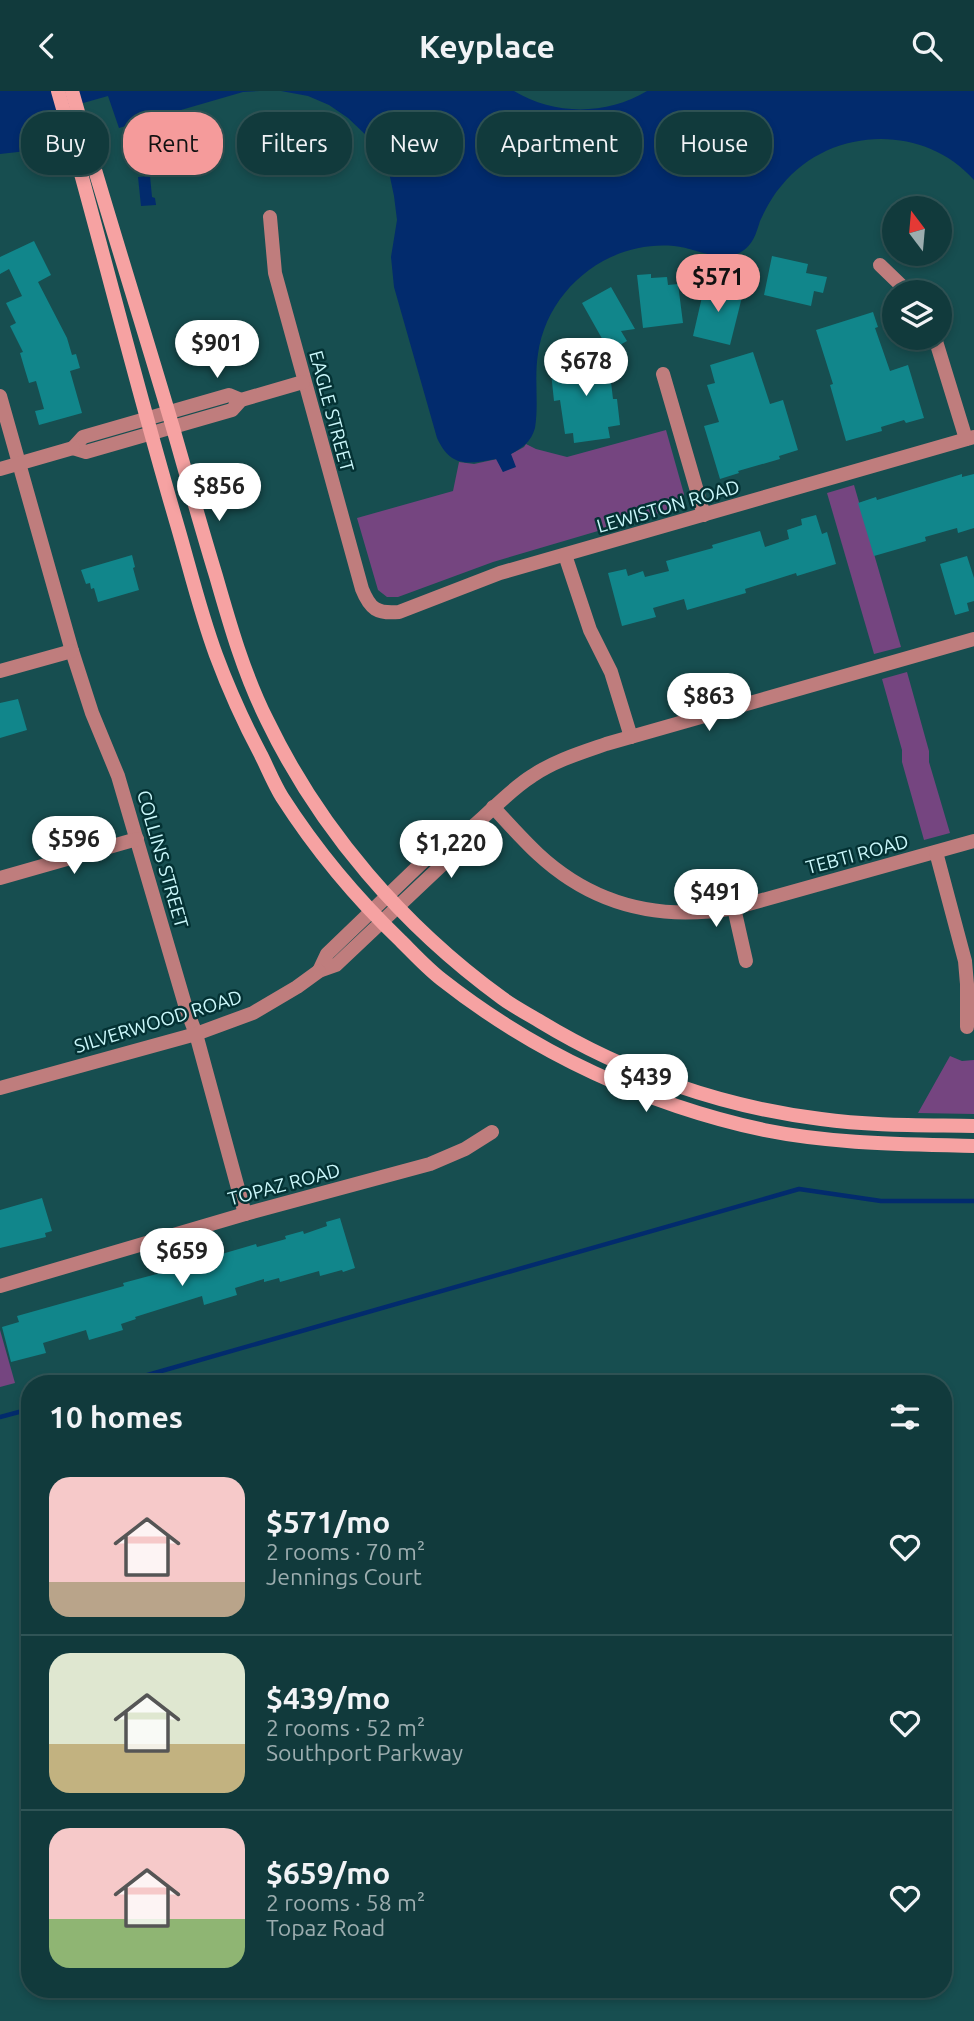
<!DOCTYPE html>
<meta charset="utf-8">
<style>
body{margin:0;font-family:Ubuntu,sans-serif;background:#1e4547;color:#f1f3f6;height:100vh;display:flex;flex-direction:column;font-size:26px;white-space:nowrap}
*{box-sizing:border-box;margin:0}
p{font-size:23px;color:#9cadaf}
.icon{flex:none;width:38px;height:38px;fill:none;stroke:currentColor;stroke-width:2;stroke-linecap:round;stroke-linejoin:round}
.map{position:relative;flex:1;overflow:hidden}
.panel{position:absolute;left:21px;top:1284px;width:931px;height:623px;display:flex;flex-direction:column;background:#113a3c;border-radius:28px;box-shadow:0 4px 10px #0003,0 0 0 2px #305456}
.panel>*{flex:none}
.hud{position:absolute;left:21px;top:21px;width:933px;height:63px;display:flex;gap:14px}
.needle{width:46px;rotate:344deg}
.fabs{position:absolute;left:882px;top:105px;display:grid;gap:14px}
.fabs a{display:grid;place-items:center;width:70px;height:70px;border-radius:50%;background:#113a3c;box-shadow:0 4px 10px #0003,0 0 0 2px #305456;font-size:35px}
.price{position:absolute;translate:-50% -60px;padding:0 16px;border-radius:24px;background:#fff;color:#222;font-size:23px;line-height:46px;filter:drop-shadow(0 2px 4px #0008)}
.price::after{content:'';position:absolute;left:50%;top:42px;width:21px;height:16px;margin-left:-10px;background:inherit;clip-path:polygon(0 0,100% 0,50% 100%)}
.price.current{background:#f59b9b;color:#111}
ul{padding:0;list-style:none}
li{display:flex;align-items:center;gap:21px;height:175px;padding:0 28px}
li+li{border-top:2px solid #305456}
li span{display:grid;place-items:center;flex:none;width:196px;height:140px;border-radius:21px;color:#555}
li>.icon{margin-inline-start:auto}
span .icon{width:84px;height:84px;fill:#fffc;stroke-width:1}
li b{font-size:30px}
h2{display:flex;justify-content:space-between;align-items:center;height:84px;padding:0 28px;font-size:30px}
.chip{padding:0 24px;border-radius:28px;background:#113a3c;box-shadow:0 4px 10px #0003,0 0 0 2px #305456;font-size:24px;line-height:63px}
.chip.current{background:#f59b9b;color:#111}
header{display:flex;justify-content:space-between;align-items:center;height:91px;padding:0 28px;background:#113a3c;font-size:32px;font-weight:700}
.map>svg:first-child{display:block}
</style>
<header><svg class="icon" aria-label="back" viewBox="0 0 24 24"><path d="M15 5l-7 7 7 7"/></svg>Keyplace<svg class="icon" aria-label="search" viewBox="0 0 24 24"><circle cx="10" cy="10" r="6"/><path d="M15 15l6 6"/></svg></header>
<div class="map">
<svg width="974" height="1930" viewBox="0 0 974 1930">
<rect width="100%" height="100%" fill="#174e50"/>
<!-- green -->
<g fill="#754580">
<polygon points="666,339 684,403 683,408 676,417 493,471 398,506 387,506 378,499 357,427 453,400 459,371 474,373 497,368 503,381 511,363 524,356 526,353 536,358 567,366"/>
<polygon points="854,394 901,556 874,563 827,402"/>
<polygon points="907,581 929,660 929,671 950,742 924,749 902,671 902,659 882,588"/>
<polygon points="950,965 962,970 974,969 974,1023 918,1022"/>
<polygon points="0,1239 15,1292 0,1296"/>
</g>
<!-- water -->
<g fill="#022b6d">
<polygon points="0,0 260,0 243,1 119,37 108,5 30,27 36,59 0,63"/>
<path d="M281,0H514C555,25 607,24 647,0H974V89C924,32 830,35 782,94C773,104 766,117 760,130C756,143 753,154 741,161C721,173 696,157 674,155C608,149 547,198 538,263C534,287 539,312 535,337C531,351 523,356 511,363L516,376L503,381L496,368C468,373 451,377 437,347L394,196L391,166L397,129L394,105L390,86L380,64L369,47L348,27L329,14L308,5Z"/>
<polygon points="150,85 152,106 155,107 156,114 141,115 138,86"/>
</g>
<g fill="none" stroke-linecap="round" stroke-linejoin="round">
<!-- stream -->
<g stroke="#022b6d" stroke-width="4.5">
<polyline points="116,1293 799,1098 881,1110 974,1110"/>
<polyline points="0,1326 30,1318"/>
</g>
</g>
<!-- building -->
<g fill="#11868b">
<polygon points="34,150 51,184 38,191 67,247 72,264 76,263 80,277 70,280 82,322 39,334 35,320 44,318 36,290 29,292 25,279 20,262 23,261 10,235 16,232 6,212 22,205 9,178 0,183 0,166"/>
<polygon points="772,165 808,173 806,182 827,186 823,202 814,200 811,215 764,204"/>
<polygon points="651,183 651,187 667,186 668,194 678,193 683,232 643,237 637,184"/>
<polygon points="705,193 743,202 730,254 693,245"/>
<polygon points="611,196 635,238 621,240 627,250 609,260 582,212"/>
<polygon points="873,221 878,236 875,237 890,280 908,274 924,327 906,332 904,329 881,336 882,340 846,350 830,294 833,293 816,239"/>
<polygon points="753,261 770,313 783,309 798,359 779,365 780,368 738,380 739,382 720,388 704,335 719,331 707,294 715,292 710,274"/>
<polygon points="608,265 613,308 617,308 620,334 608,336 610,347 574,352 573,342 565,343 560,309 554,310 550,272"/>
<polygon points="962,383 962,386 974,383 974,437 958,442 957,437 925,446 926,450 874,465 858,412 876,406 877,409"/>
<polygon points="816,424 822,443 827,441 836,473 797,485 796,482 745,498 746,502 687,519 684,508 653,517 656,526 622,535 608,482 626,478 628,485 643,480 645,486 669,480 666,470 713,457 712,454 760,440 765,456 789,448 787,439 802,434 801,428"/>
<polygon points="132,464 135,476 133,477 139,499 98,511 94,497 91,498 90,492 86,493 81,479"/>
<polygon points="967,465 974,487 974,510 967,512 969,520 955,524 940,473"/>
<polygon points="18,608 27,639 0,647 0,612"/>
<polygon points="42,1107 52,1140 45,1142 46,1146 0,1157 0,1119"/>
<polygon points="340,1127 355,1177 343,1181 342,1179 320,1185 319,1180 280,1191 279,1187 264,1191 264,1188 235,1197 237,1204 204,1214 202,1205 135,1226 136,1228 121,1233 123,1239 89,1249 86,1239 43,1252 46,1262 11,1271 2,1236 19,1231 17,1225 124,1195 123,1192 209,1169 208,1167 256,1153 257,1156 286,1148 285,1145 303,1140 304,1143 327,1135 326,1131"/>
</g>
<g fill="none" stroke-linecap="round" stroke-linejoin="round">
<!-- street -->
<g stroke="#bf7d7d" stroke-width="14">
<path d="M270,126L275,182L362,498C370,518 377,523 399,521L500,482L974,346"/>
<polyline points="880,174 908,201"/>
<polyline points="935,247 966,348"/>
<polyline points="663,283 704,424"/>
<polyline points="0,305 72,560 92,622 118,685 186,917 196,943 245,1123"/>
<polyline points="241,309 229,304 83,346 73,357 86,361 232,319 241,309 303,291"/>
<polyline points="0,378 73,357"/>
<polyline points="565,464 590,539 611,581 631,646"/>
<polyline points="0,580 72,560"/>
<path d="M493,716C508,732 522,748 538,763C594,815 661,830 734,817L974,750"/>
<path d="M451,754L444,772L336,874L319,880L327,863L434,760C472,746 497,707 532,685C554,670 580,662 606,653L974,548"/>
<polyline points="936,761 965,870 967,893 967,936"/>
<polyline points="0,787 137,748"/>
<polyline points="734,817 746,870"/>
<polyline points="0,997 196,943 253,922 297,896 319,880"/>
<polyline points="0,1195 245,1123 430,1073 465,1058 492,1041"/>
</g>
<!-- secondary -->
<g stroke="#f6a2a2" stroke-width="14">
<path d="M58,0C99,143 134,287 176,430C189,474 200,521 216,564C229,599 244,632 261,664C268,678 274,693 282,706C316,759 356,807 401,850C414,863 427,877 441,888C535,962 647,1014 764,1039C833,1053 904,1053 974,1055"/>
<path d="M72,0C104,113 140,225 173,337C187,386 201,436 216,485C230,534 244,583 267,629C320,739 403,835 502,907C514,916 528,923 541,931C625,982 723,1016 821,1028C872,1035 923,1034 974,1035"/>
</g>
</g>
<g text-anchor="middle" stroke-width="5" stroke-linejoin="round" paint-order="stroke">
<!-- street labels -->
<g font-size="19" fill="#cbf8fb" stroke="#043234">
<text transform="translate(332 320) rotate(75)" y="7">EAGLE STREET</text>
<text transform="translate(668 415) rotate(-16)" y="7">LEWISTON ROAD</text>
<text transform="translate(857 763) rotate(-15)" y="7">TEBTI ROAD</text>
<text transform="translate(163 768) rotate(74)" y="7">COLLINS STREET</text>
<text transform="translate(158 930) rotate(-17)" y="7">SILVERWOOD ROAD</text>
<text transform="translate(284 1093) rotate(-15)" y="7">TOPAZ ROAD</text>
</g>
</g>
</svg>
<div class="fabs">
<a><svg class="needle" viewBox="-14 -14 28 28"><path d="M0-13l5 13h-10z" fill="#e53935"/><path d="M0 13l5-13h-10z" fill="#9cadaf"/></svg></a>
<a><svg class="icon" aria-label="layers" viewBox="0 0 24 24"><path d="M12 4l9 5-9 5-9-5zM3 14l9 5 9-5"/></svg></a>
</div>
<b class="price current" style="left:718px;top:223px">$571</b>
<b class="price" style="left:217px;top:289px">$901</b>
<b class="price" style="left:586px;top:307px">$678</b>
<b class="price" style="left:219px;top:432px">$856</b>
<b class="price" style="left:709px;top:642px">$863</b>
<b class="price" style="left:74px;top:785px">$596</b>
<b class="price" style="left:451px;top:789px">$1,220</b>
<b class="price" style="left:716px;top:838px">$491</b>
<b class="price" style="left:646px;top:1023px">$439</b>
<b class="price" style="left:182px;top:1197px">$659</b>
<div class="hud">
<a class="chip">Buy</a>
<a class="chip current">Rent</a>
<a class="chip">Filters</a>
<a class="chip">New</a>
<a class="chip">Apartment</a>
<a class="chip">House</a>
</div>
<section class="panel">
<h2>10 homes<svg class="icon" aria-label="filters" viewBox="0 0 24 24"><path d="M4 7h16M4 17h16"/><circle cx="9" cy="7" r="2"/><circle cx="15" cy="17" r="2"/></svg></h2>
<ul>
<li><span style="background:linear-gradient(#f6c9c9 75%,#b9a48a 0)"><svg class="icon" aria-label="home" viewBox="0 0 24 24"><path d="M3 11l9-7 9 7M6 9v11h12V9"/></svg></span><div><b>$571/mo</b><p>2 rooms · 70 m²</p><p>Jennings Court</p></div><svg class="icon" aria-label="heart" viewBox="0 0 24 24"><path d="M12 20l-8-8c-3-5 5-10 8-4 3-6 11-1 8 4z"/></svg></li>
<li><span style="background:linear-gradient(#dfe7d0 65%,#c2b280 0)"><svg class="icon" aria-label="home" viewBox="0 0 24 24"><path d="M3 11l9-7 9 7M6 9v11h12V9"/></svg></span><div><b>$439/mo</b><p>2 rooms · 52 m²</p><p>Southport Parkway</p></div><svg class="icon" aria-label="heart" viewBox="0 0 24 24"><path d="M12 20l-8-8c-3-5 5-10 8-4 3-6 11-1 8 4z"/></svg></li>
<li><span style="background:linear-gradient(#f6c9c9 65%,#8fb573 0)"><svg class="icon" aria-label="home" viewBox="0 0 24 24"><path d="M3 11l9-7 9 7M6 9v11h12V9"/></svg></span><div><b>$659/mo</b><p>2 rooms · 58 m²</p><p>Topaz Road</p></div><svg class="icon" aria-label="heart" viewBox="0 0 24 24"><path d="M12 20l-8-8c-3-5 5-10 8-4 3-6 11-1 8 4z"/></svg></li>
</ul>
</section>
</div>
